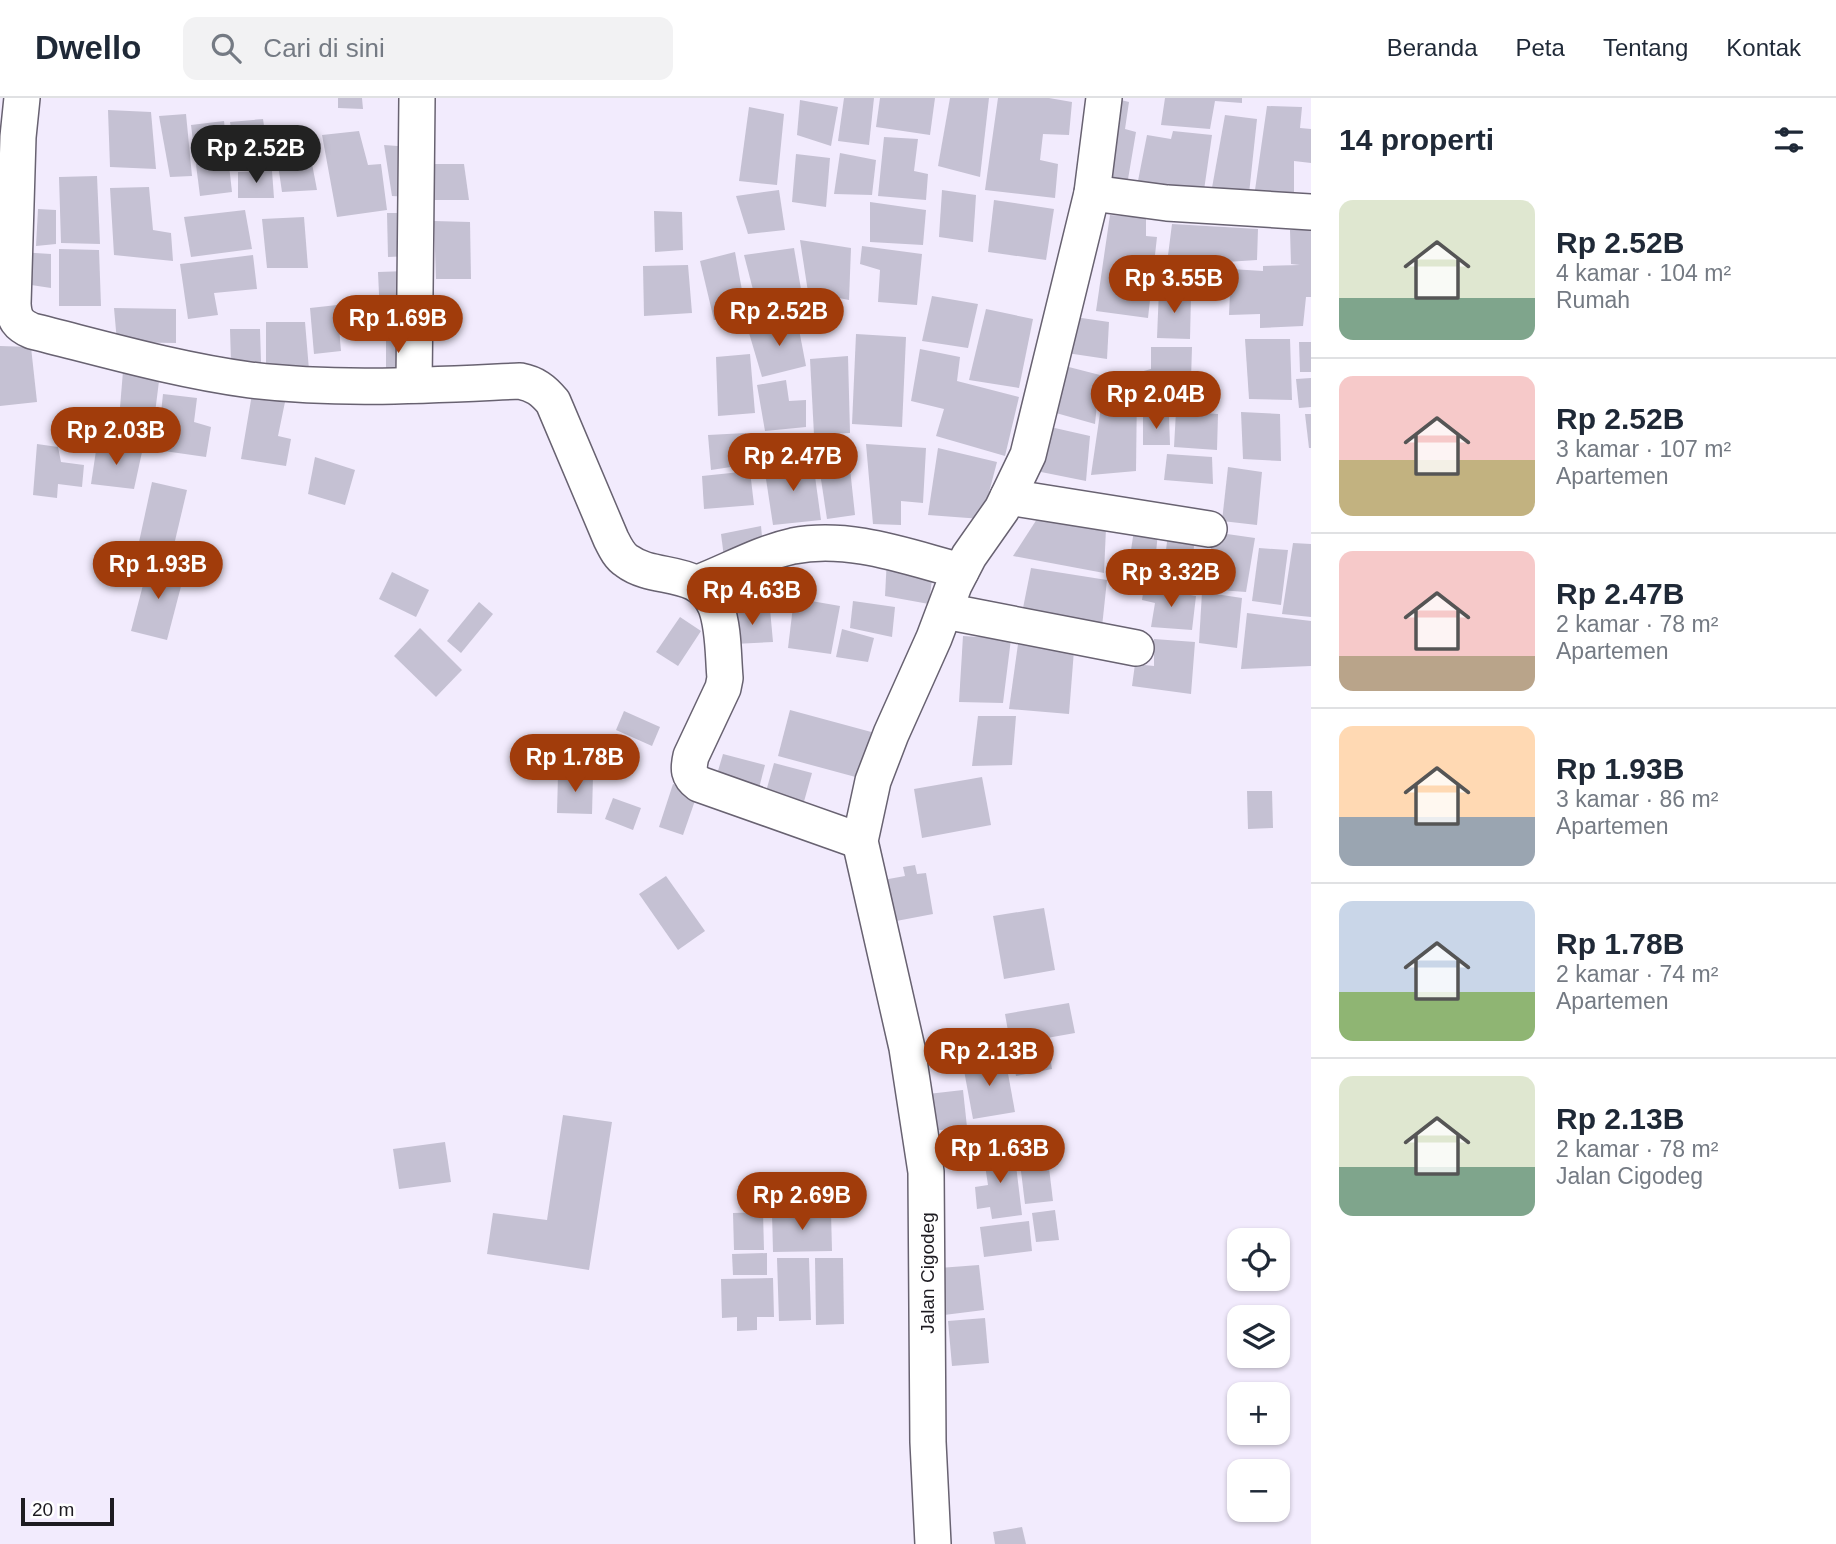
<!DOCTYPE html>
<html lang="id">
<meta charset="utf-8">
<style>
body{margin:0;font-family:Helvetica,sans-serif;background:#f2f2f3;color:#1f2937;height:100vh;display:flex;flex-direction:column;font-size:26px;white-space:nowrap}
*{box-sizing:border-box;margin:0}
p{font-size:23px;color:#747a83}
.icon{flex:none;width:38px;height:38px;fill:none;stroke:currentColor;stroke-width:2;stroke-linecap:round;stroke-linejoin:round}
.map{position:relative;flex:1;overflow:hidden}
.details{display:flex;flex-direction:column;background:#fff;width:525px}
.details>*{flex:none}
.tools{position:absolute;left:1227px;top:1130px;display:grid;gap:14px}
.tools a{display:grid;place-items:center;width:63px;height:63px;border-radius:14px;background:#fff;box-shadow:0 2px 5px #0004;font-size:35px}
.scale{position:absolute;left:21px;bottom:18px;width:93px;box-sizing:border-box;padding-left:7px;border:4px solid #1d1b21;border-top:0;font-size:19px;line-height:24px;white-space:nowrap;color:#1d1b21;-webkit-text-stroke:5px #fff;paint-order:stroke}
.price{position:absolute;translate:-50% -60px;padding:0 16px;border-radius:24px;background:#a13c0b;color:#fff;font-size:23px;line-height:46px;filter:drop-shadow(0 2px 4px #0008)}
.price::after{content:'';position:absolute;left:50%;top:42px;width:21px;height:16px;margin-left:-10px;background:inherit;clip-path:polygon(0 0,100% 0,50% 100%)}
.price.active{background:#222;color:#fff}
ul{padding:0;list-style:none}
li{display:flex;align-items:center;gap:21px;height:175px;padding:0 28px}
li+li{border-top:2px solid #e0e1e3}
li span{display:grid;place-items:center;flex:none;width:196px;height:140px;border-radius:14px;color:#555}
li>.icon{margin-inline-start:auto}
span .icon{width:84px;height:84px;fill:#fffc;stroke-width:1}
li b{font-size:30px}
h2{display:flex;justify-content:space-between;align-items:center;height:84px;padding:0 28px;font-size:30px}
header{display:flex;align-items:center;gap:42px;box-sizing:border-box;height:98px;padding:0 35px;background:#fff;border-bottom:2px solid #e0e1e3}
header strong{font-size:33px}
nav{display:flex;gap:38px;margin-inline-start:auto;font-size:24px}
.search{width:490px;height:63px;background:#f2f2f3;display:flex;align-items:center;gap:18px;box-sizing:border-box;padding:0 24px;border-radius:14px;color:#747a83;font-size:26px}
main{display:flex;flex:1;min-height:0}
.map>svg:first-child{display:block}
</style>
<header>
<strong>Dwello</strong>
<div class="search"><svg class="icon" aria-label="search" viewBox="0 0 24 24"><circle cx="10" cy="10" r="6"/><path d="M15 15l6 6"/></svg>Cari di sini</div>
<nav><a>Beranda</a><a>Peta</a><a>Tentang</a><a>Kontak</a></nav>
</header>
<main>
<div class="map">
<svg width="1311" height="1446" viewBox="0 0 1311 1446">
<rect width="100%" height="100%" fill="#f2ebfd"/>
<!-- building -->
<g fill="#c5c1d3">
<polygon points="338,0 362,0 363,11 338,10"/>
<polygon points="844,0 874,0 869,47 838,43"/>
<polygon points="880,0 935,0 930,37 876,29"/>
<polygon points="950,0 989,0 980,79 938,68"/>
<polygon points="998,0 1049,0 1072,4 1069,37 1043,36 1040,62 1058,66 1055,100 985,92"/>
<polygon points="1113,0 1129,4 1125,31 1136,34 1126,93 1099,89"/>
<polygon points="1165,0 1242,0 1242,5 1215,3 1210,31 1161,27"/>
<polygon points="800,2 838,9 831,48 797,37"/>
<polygon points="1267,8 1302,9 1300,30 1311,31 1311,65 1294,63 1294,101 1254,99"/>
<polygon points="749,9 784,16 777,87 739,83"/>
<polygon points="108,12 151,14 156,71 110,69"/>
<polygon points="186,16 192,78 170,79 159,18"/>
<polygon points="1225,17 1257,21 1248,105 1210,101"/>
<polygon points="263,21 269,61 237,67 230,24"/>
<polygon points="224,23 232,94 200,98 191,27"/>
<polygon points="359,33 368,67 381,66 387,112 337,119 322,37"/>
<polygon points="1173,33 1212,37 1203,99 1136,93 1147,37 1171,41"/>
<polygon points="306,34 317,92 282,94 274,39"/>
<polygon points="884,39 918,41 914,73 928,76 926,102 878,98"/>
<polygon points="384,47 411,49 410,99 392,98"/>
<polygon points="840,55 876,62 872,97 834,96"/>
<polygon points="796,56 830,60 826,109 792,104"/>
<polygon points="423,66 464,66 469,102 423,102"/>
<polygon points="272,73 274,100 238,100 238,74"/>
<polygon points="97,78 100,146 61,145 59,79"/>
<polygon points="149,89 153,132 171,135 173,163 114,157 110,90"/>
<polygon points="779,92 785,132 748,136 736,98"/>
<polygon points="942,92 976,97 973,144 939,139"/>
<polygon points="994,102 1054,111 1046,162 988,154"/>
<polygon points="870,104 926,112 923,147 870,144"/>
<polygon points="38,111 56,112 56,146 36,148"/>
<polygon points="245,112 252,151 191,159 184,119"/>
<polygon points="654,113 682,114 683,152 655,154"/>
<polygon points="387,115 411,115 411,158 388,159"/>
<polygon points="1110,117 1146,120 1146,138 1157,139 1148,220 1096,213"/>
<polygon points="304,119 308,170 267,170 262,121"/>
<polygon points="434,123 470,124 471,181 436,181"/>
<polygon points="1172,126 1258,131 1257,162 1211,165 1204,188 1165,181"/>
<polygon points="1290,132 1311,132 1311,199 1306,199 1303,228 1260,230 1260,216 1229,217 1231,171 1263,173 1263,168 1300,167 1291,166"/>
<polygon points="800,142 851,150 849,202 808,194"/>
<polygon points="862,148 922,156 917,207 878,204 880,172 860,166"/>
<polygon points="794,150 803,203 758,211 744,157"/>
<polygon points="59,151 99,152 101,208 59,208"/>
<polygon points="19,154 51,156 51,190 18,185"/>
<polygon points="735,154 746,214 714,222 700,163"/>
<polygon points="253,157 257,191 214,195 218,217 188,221 180,166"/>
<polygon points="688,167 692,215 644,218 643,168"/>
<polygon points="407,173 409,217 380,218 378,174"/>
<polygon points="1159,191 1191,197 1190,241 1157,240"/>
<polygon points="932,198 978,206 968,250 922,243"/>
<polygon points="337,207 341,253 314,256 310,210"/>
<polygon points="114,210 176,211 176,245 117,244"/>
<polygon points="986,211 1033,221 1019,290 969,282"/>
<polygon points="1068,218 1109,224 1107,261 1060,254"/>
<polygon points="797,221 806,268 762,279 749,235"/>
<polygon points="266,224 305,224 309,272 266,270"/>
<polygon points="230,231 260,231 261,264 231,264"/>
<polygon points="386,236 410,236 410,278 386,279"/>
<polygon points="856,236 906,239 902,329 852,326"/>
<polygon points="1245,241 1290,241 1292,302 1249,301"/>
<polygon points="1299,244 1311,244 1311,274 1300,274"/>
<polygon points="0,248 31,249 37,304 0,308"/>
<polygon points="1151,249 1192,249 1190,314 1218,316 1217,352 1174,349 1176,313 1142,313 1140,274 1151,271"/>
<polygon points="920,251 960,259 957,283 1019,299 1005,358 936,338 944,311 911,303"/>
<polygon points="750,256 755,315 718,318 716,259"/>
<polygon points="848,258 850,335 814,337 810,261"/>
<polygon points="1061,267 1100,277 1095,326 1049,313"/>
<polygon points="123,273 159,283 152,339 118,334"/>
<polygon points="1311,280 1311,309 1299,310 1296,281"/>
<polygon points="786,282 789,303 806,302 806,329 765,333 757,287"/>
<polygon points="1104,288 1137,290 1136,373 1091,377"/>
<polygon points="163,296 197,300 194,324 211,329 206,359 157,352"/>
<polygon points="252,296 285,304 278,338 291,341 286,368 241,361"/>
<polygon points="1241,314 1280,316 1281,363 1243,361"/>
<polygon points="1305,316 1311,316 1311,350 1309,350"/>
<polygon points="1169,318 1170,347 1143,347 1143,319"/>
<polygon points="1046,328 1090,338 1086,383 1036,373"/>
<polygon points="746,335 751,366 711,372 708,337"/>
<polygon points="37,346 58,349 61,364 84,367 82,389 58,386 57,400 33,397"/>
<polygon points="97,346 142,354 134,391 91,386"/>
<polygon points="866,346 926,350 923,405 901,403 901,427 873,426"/>
<polygon points="938,350 997,364 982,421 928,417"/>
<polygon points="848,352 855,417 827,421 817,355"/>
<polygon points="1167,356 1212,359 1213,386 1164,382"/>
<polygon points="315,359 355,372 345,407 308,396"/>
<polygon points="813,364 821,422 773,427 764,368"/>
<polygon points="1228,369 1262,374 1257,427 1222,423"/>
<polygon points="750,373 754,407 704,411 702,378"/>
<polygon points="152,384 187,392 174,447 139,444"/>
<polygon points="1037,421 1106,430 1104,475 1013,458"/>
<polygon points="761,428 763,449 725,467 721,436"/>
<polygon points="1134,432 1158,435 1154,474 1128,472"/>
<polygon points="1213,434 1255,440 1246,494 1206,491"/>
<polygon points="1168,435 1195,438 1190,489 1162,487"/>
<polygon points="1293,445 1311,446 1311,519 1282,516"/>
<polygon points="1259,450 1288,452 1281,507 1252,503"/>
<polygon points="887,460 933,472 929,506 885,498"/>
<polygon points="149,464 185,473 167,542 131,533"/>
<polygon points="764,465 767,501 724,510 719,481"/>
<polygon points="1031,470 1107,482 1101,538 1021,520"/>
<polygon points="392,474 429,492 416,519 379,501"/>
<polygon points="1144,489 1196,498 1192,532 1151,529 1155,505 1142,502"/>
<polygon points="1202,494 1242,500 1237,550 1199,545"/>
<polygon points="794,500 840,508 831,556 788,550"/>
<polygon points="853,503 895,509 892,539 850,530"/>
<polygon points="479,504 493,516 461,555 447,543"/>
<polygon points="770,511 773,544 734,546 730,514"/>
<polygon points="1247,515 1311,523 1311,568 1241,571"/>
<polygon points="680,519 701,533 678,568 656,554"/>
<polygon points="420,530 462,572 436,599 394,558"/>
<polygon points="842,531 874,540 868,564 836,559"/>
<polygon points="963,538 1011,541 1003,605 959,604"/>
<polygon points="1154,541 1195,544 1191,596 1132,588 1135,566 1154,568"/>
<polygon points="1018,546 1074,552 1069,616 1009,611"/>
<polygon points="790,612 875,635 863,681 778,658"/>
<polygon points="624,613 660,629 652,648 616,632"/>
<polygon points="978,618 1016,618 1012,667 972,668"/>
<polygon points="559,644 603,644 604,672 559,675"/>
<polygon points="723,656 765,667 758,694 715,683"/>
<polygon points="774,665 812,675 803,707 765,697"/>
<polygon points="558,677 593,678 592,716 557,715"/>
<polygon points="982,679 991,727 922,740 914,691"/>
<polygon points="673,686 698,694 683,737 659,729"/>
<polygon points="1247,693 1272,693 1273,730 1248,731"/>
<polygon points="613,700 641,710 633,732 605,721"/>
<polygon points="915,767 917,776 926,775 933,816 891,824 883,782 905,778 903,769"/>
<polygon points="666,778 705,833 678,852 639,796"/>
<polygon points="1044,810 1055,872 1004,881 993,818"/>
<polygon points="1069,905 1075,935 1047,940 1052,971 1016,978 1005,916"/>
<polygon points="1005,959 1015,1014 973,1021 963,967"/>
<polygon points="963,992 967,1029 933,1033 928,996"/>
<polygon points="563,1017 612,1024 589,1172 487,1156 493,1115 547,1122"/>
<polygon points="968,1034 971,1056 936,1061 933,1038"/>
<polygon points="445,1044 451,1084 399,1091 393,1051"/>
<polygon points="1046,1045 1053,1103 1025,1106 1018,1049"/>
<polygon points="1014,1051 1022,1117 992,1121 990,1109 977,1111 975,1089 988,1087 983,1054"/>
<polygon points="1055,1112 1059,1142 1036,1144 1032,1115"/>
<polygon points="763,1114 764,1152 734,1152 733,1115"/>
<polygon points="831,1114 832,1153 773,1154 772,1115"/>
<polygon points="1029,1123 1032,1153 984,1159 980,1129"/>
<polygon points="767,1155 767,1177 733,1177 732,1156"/>
<polygon points="777,1160 809,1160 811,1222 779,1223"/>
<polygon points="815,1160 843,1160 844,1226 816,1227"/>
<polygon points="979,1167 984,1212 944,1217 939,1170"/>
<polygon points="773,1180 774,1219 757,1219 757,1232 737,1233 737,1219 722,1220 721,1181"/>
<polygon points="985,1220 989,1265 952,1268 948,1223"/>
<polygon points="1022,1429 1026,1446 995,1446 993,1434"/>
</g>
<g fill="none" stroke-linecap="round" stroke-linejoin="round">
<!-- minor casing -->
<g stroke="#686271" stroke-width="38">
<g id="minor">
<path d="M22,0L18,39L13,206C14,221 18,227 32,233C104,251 176,272 250,282C339,293 431,287 520,283C535,286 543,292 553,304L611,441C615,449 619,458 627,463C655,484 699,468 716,509C724,530 723,558 725,580L723,590L691,658C688,671 688,678 699,686L860,743"/>
<polyline points="1092,95 1167,105 1311,114"/>
<polyline points="414,287 417,0"/>
<polyline points="1008,399 1209,431"/>
<path d="M698,485C729,473 761,455 793,448C850,437 907,459 961,473"/>
<polyline points="945,513 1136,550"/>
<polyline points="933,1446 928,1344 926,1074 907,950 860,743 873,683 891,636 934,540 954,487 969,458 1002,411 1028,357 1092,95 1104,0"/>
</g>
</g>
<!-- minor -->
<use href="#minor" stroke="#fff" stroke-width="35"/>
</g>
<g text-anchor="middle" stroke-width="5" stroke-linejoin="round" paint-order="stroke">
<!-- street labels -->
<g font-size="19" fill="#1d1b21" stroke="#fff">
<text transform="translate(927 1175) rotate(-90)" y="7">Jalan Cigodeg</text>
</g>
</g>
</svg>
<div class="tools">
<a><svg class="icon" aria-label="locate" viewBox="0 0 24 24"><circle cx="12" cy="12" r="6"/><path d="M12 2v4M12 18v4M2 12h4M18 12h4"/></svg></a>
<a><svg class="icon" aria-label="layers" viewBox="0 0 24 24"><path d="M12 4l9 5-9 5-9-5zM3 14l9 5 9-5"/></svg></a>
<a>+</a>
<a>−</a>
</div>
<div class="scale">20 m</div>
<b class="price active" style="left:256px;top:87px">Rp 2.52B</b>
<b class="price" style="left:1174px;top:217px">Rp 3.55B</b>
<b class="price" style="left:779px;top:250px">Rp 2.52B</b>
<b class="price" style="left:398px;top:257px">Rp 1.69B</b>
<b class="price" style="left:1156px;top:333px">Rp 2.04B</b>
<b class="price" style="left:116px;top:369px">Rp 2.03B</b>
<b class="price" style="left:793px;top:395px">Rp 2.47B</b>
<b class="price" style="left:158px;top:503px">Rp 1.93B</b>
<b class="price" style="left:1171px;top:511px">Rp 3.32B</b>
<b class="price" style="left:752px;top:529px">Rp 4.63B</b>
<b class="price" style="left:575px;top:696px">Rp 1.78B</b>
<b class="price" style="left:989px;top:990px">Rp 2.13B</b>
<b class="price" style="left:1000px;top:1087px">Rp 1.63B</b>
<b class="price" style="left:802px;top:1134px">Rp 2.69B</b>
</div>
<section class="details">
<h2>14 properti<svg class="icon" aria-label="filters" viewBox="0 0 24 24"><path d="M4 7h16M4 17h16"/><circle cx="9" cy="7" r="2"/><circle cx="15" cy="17" r="2"/></svg></h2>
<ul>
<li><span style="background:linear-gradient(#dfe7d0 70%,#7fa58c 0)"><svg class="icon" aria-label="home" viewBox="0 0 24 24"><path d="M3 11l9-7 9 7M6 9v11h12V9"/></svg></span><div><b>Rp 2.52B</b><p>4 kamar · 104 m²</p><p>Rumah</p></div></li>
<li><span style="background:linear-gradient(#f6c9c9 60%,#c2b280 0)"><svg class="icon" aria-label="home" viewBox="0 0 24 24"><path d="M3 11l9-7 9 7M6 9v11h12V9"/></svg></span><div><b>Rp 2.52B</b><p>3 kamar · 107 m²</p><p>Apartemen</p></div></li>
<li><span style="background:linear-gradient(#f6c9c9 75%,#b9a48a 0)"><svg class="icon" aria-label="home" viewBox="0 0 24 24"><path d="M3 11l9-7 9 7M6 9v11h12V9"/></svg></span><div><b>Rp 2.47B</b><p>2 kamar · 78 m²</p><p>Apartemen</p></div></li>
<li><span style="background:linear-gradient(#ffd9b3 65%,#9aa5b1 0)"><svg class="icon" aria-label="home" viewBox="0 0 24 24"><path d="M3 11l9-7 9 7M6 9v11h12V9"/></svg></span><div><b>Rp 1.93B</b><p>3 kamar · 86 m²</p><p>Apartemen</p></div></li>
<li><span style="background:linear-gradient(#c9d6e8 65%,#8fb573 0)"><svg class="icon" aria-label="home" viewBox="0 0 24 24"><path d="M3 11l9-7 9 7M6 9v11h12V9"/></svg></span><div><b>Rp 1.78B</b><p>2 kamar · 74 m²</p><p>Apartemen</p></div></li>
<li><span style="background:linear-gradient(#dfe7d0 65%,#7fa58c 0)"><svg class="icon" aria-label="home" viewBox="0 0 24 24"><path d="M3 11l9-7 9 7M6 9v11h12V9"/></svg></span><div><b>Rp 2.13B</b><p>2 kamar · 78 m²</p><p>Jalan Cigodeg</p></div></li>
</ul>
</section>
</main>
